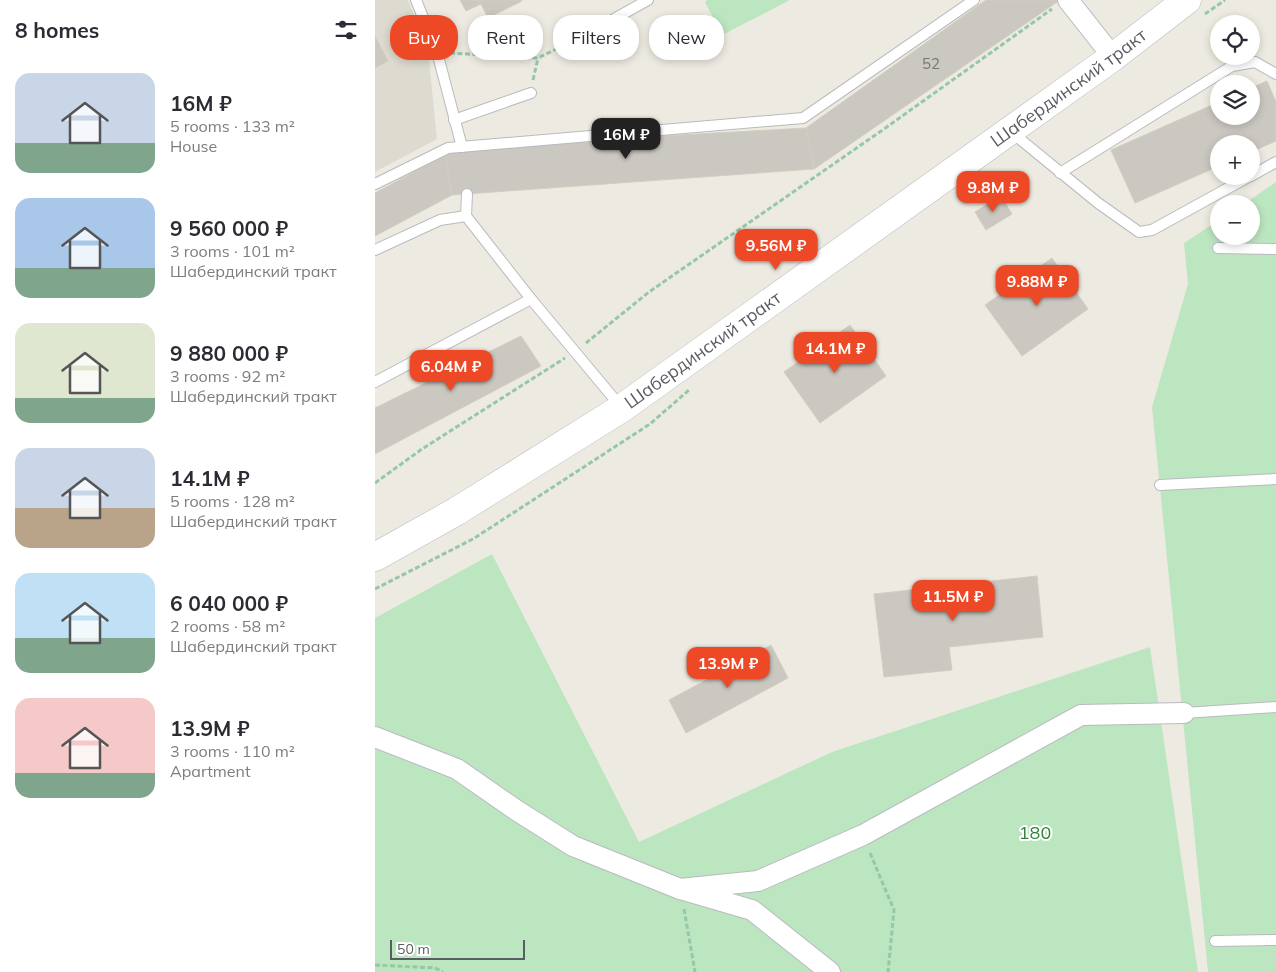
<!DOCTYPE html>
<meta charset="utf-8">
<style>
body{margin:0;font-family:Mulish,sans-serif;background:#f2f2f3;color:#2b2b33;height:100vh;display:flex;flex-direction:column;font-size:19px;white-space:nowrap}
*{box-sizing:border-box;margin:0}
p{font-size:16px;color:#7c7c81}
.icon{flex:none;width:28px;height:28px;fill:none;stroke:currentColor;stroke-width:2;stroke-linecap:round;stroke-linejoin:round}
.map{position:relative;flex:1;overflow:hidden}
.panel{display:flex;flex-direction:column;background:#fff;width:375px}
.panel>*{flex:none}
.guide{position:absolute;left:15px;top:15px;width:475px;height:45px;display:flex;gap:10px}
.buttons{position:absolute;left:835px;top:15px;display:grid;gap:10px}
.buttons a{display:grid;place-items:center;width:50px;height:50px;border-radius:50%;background:#fff;box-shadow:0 2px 8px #0003;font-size:25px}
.scale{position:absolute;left:15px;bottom:12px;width:135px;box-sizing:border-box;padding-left:5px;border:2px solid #595c62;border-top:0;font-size:14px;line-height:18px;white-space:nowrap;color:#595c62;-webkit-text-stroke:4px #fff;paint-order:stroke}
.price{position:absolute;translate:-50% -42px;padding:0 11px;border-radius:10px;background:#ee4926;color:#fff;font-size:16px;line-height:32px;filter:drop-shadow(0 1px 2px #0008)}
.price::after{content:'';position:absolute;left:50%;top:30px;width:15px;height:11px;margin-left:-8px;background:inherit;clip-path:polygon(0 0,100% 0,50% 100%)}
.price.selected{background:#222;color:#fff}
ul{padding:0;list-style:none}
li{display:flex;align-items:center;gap:15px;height:125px;padding:0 15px}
li span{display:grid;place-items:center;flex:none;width:140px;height:100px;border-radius:15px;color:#555}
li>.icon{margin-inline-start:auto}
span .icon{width:60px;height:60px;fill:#fffc;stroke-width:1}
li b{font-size:21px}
h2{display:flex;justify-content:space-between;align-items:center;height:60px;padding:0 15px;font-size:21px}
.chip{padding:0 18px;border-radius:20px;background:#fff;box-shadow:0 2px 8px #0003;font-size:18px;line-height:45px}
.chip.selected{background:#ee4926;color:#fff}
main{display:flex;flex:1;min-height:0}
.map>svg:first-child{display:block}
</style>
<main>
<section class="panel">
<h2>8 homes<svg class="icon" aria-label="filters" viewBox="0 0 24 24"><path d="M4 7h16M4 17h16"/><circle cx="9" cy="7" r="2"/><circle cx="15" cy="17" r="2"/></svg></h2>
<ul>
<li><span style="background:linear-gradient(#c9d6e8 70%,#7fa58c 0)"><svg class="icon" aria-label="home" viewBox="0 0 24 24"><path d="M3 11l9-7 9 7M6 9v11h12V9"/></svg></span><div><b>16M ₽</b><p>5 rooms · 133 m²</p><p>House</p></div></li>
<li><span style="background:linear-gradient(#a9c7e8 70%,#7fa58c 0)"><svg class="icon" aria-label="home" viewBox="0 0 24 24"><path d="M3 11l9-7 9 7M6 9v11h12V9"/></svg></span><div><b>9 560 000 ₽</b><p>3 rooms · 101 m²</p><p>Шабердинский тракт</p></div></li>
<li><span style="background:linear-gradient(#dfe7d0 75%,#7fa58c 0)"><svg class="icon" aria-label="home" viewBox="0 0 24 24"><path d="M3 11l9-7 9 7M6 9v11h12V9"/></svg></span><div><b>9 880 000 ₽</b><p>3 rooms · 92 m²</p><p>Шабердинский тракт</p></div></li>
<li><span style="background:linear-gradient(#c9d6e8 60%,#b9a48a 0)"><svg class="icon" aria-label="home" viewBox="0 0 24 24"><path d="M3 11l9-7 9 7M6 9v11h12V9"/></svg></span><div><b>14.1M ₽</b><p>5 rooms · 128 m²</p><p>Шабердинский тракт</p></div></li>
<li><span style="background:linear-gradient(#bfe0f5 65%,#7fa58c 0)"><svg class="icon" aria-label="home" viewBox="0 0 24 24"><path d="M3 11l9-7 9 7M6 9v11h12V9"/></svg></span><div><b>6 040 000 ₽</b><p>2 rooms · 58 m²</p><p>Шабердинский тракт</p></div></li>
<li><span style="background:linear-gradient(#f6c9c9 75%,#7fa58c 0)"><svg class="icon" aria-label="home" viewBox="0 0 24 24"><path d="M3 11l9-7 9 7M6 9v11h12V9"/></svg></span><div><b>13.9M ₽</b><p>3 rooms · 110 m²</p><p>Apartment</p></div></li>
</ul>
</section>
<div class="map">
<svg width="901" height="972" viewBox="0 0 901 972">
<rect width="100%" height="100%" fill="#edebe1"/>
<!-- education -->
<polygon fill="#dddbcf" points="0,0 33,0 53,51 62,139 0,172"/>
<!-- green -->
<g fill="#bce6c0">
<polygon points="332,0 415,0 347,35 330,2"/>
<polygon points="901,182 901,972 833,972 777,407 813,284 809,243 844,220 844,236 876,236 876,204 869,204"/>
<polygon points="117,554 264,842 457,752 775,647 823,972 0,972 0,618"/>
</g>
<!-- building -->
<g fill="#cac8c0" stroke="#d2cebf">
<polygon points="85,0 104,0 106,4 91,11"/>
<polygon points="104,0 146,0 147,1 113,18"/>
<polygon points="611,0 685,0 439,169 431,128"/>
<polygon points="0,36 13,61 0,68"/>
<polygon points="892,81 901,102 901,141 876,152 876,144 844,144 844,166 760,203 736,150 844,102 844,116 876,116 876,88"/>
<polygon points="431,128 439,169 77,195 70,155 87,147"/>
<polygon points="70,155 77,195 0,236 0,193"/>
<polygon points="626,196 637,214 611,230 600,212"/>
<polygon points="677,258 713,309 647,356 610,305"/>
<polygon points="475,325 511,376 445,423 409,372"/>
<polygon points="146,336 166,366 0,454 0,408"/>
<polygon points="662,576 668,637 574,647 577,670 509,677 499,594"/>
<polygon points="396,645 413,678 311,733 294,700"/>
</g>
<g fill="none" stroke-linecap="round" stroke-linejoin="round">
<!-- service casing -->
<g stroke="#b9bac0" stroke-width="12">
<g id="service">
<polyline points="41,0 62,52 87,147"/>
<polyline points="212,34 273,0"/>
<polyline points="79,120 156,93"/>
<polyline points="635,131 723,203 764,232 777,230 875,176"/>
<polyline points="685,173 857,66 880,62 901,74"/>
<polyline points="876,176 901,162"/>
<polyline points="0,184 73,148 428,118 599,0"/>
<polyline points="92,194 91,216 156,299 246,407"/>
<polyline points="843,248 901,249"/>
<polyline points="0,250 65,220 91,216"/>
<polyline points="0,382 156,299"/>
<polyline points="785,485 901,479"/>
<polyline points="809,713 901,707"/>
<polyline points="840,941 901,940"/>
</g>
</g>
<!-- minor casing -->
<g stroke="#b9bac0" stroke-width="22">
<g id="minor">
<polyline points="693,0 738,57"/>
<polyline points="0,737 82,769 141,810 198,846 305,889 377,910 455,972"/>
<polyline points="305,889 383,881 488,835 706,715 809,713"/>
</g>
</g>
<!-- secondary casing -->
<g stroke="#b9bcc3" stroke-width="29">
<g id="secondary">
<path id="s1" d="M0,557L82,511L247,408L738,57L812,0"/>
</g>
</g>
<!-- path -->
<g stroke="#95c7a8" stroke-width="3" stroke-dasharray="5 2.5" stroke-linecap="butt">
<polyline points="830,14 850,0"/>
<polyline points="75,53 163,58 200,40"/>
<polyline points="158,80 163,58"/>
<polyline points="211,343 274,292 509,129 677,9"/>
<polyline points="0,483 47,449 190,358"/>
<polyline points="0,589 98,539 275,424 314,390"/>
<polyline points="495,853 519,910 513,972"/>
<polyline points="309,909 320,972"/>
<polyline points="0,965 60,968 68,972"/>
</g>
<!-- service -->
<use href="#service" stroke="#fff" stroke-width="10"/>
<!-- minor -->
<use href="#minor" stroke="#fff" stroke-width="20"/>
<!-- secondary -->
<use href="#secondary" stroke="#fff" stroke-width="28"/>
</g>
<g text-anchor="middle" stroke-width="4" stroke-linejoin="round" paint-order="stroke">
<!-- number labels -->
<g font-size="15" fill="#75777a">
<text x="556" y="69">52</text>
</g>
<!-- street labels -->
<g font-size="18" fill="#595c62" stroke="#fff">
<text dy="6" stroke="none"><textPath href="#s1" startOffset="838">Шабердинский тракт</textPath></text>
<text dy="6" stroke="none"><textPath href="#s1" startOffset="388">Шабердинский тракт</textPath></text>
</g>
<!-- park labels -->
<g font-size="18" fill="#31823d" stroke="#fff">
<text x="660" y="839">180</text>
</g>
</g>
</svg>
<div class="buttons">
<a><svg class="icon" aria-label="locate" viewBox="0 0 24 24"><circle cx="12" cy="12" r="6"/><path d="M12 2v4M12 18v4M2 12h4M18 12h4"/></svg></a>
<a><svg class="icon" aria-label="layers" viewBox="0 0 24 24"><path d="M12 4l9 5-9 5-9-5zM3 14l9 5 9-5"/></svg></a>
<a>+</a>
<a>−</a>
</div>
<div class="scale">50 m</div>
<b class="price selected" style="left:251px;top:160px">16M ₽</b>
<b class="price" style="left:618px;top:213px">9.8M ₽</b>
<b class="price" style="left:401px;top:271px">9.56M ₽</b>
<b class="price" style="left:662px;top:307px">9.88M ₽</b>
<b class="price" style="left:460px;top:374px">14.1M ₽</b>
<b class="price" style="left:76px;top:392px">6.04M ₽</b>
<b class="price" style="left:578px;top:622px">11.5M ₽</b>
<b class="price" style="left:353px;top:689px">13.9M ₽</b>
<div class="guide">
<a class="chip selected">Buy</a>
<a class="chip">Rent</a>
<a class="chip">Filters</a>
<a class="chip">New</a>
</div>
</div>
</main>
